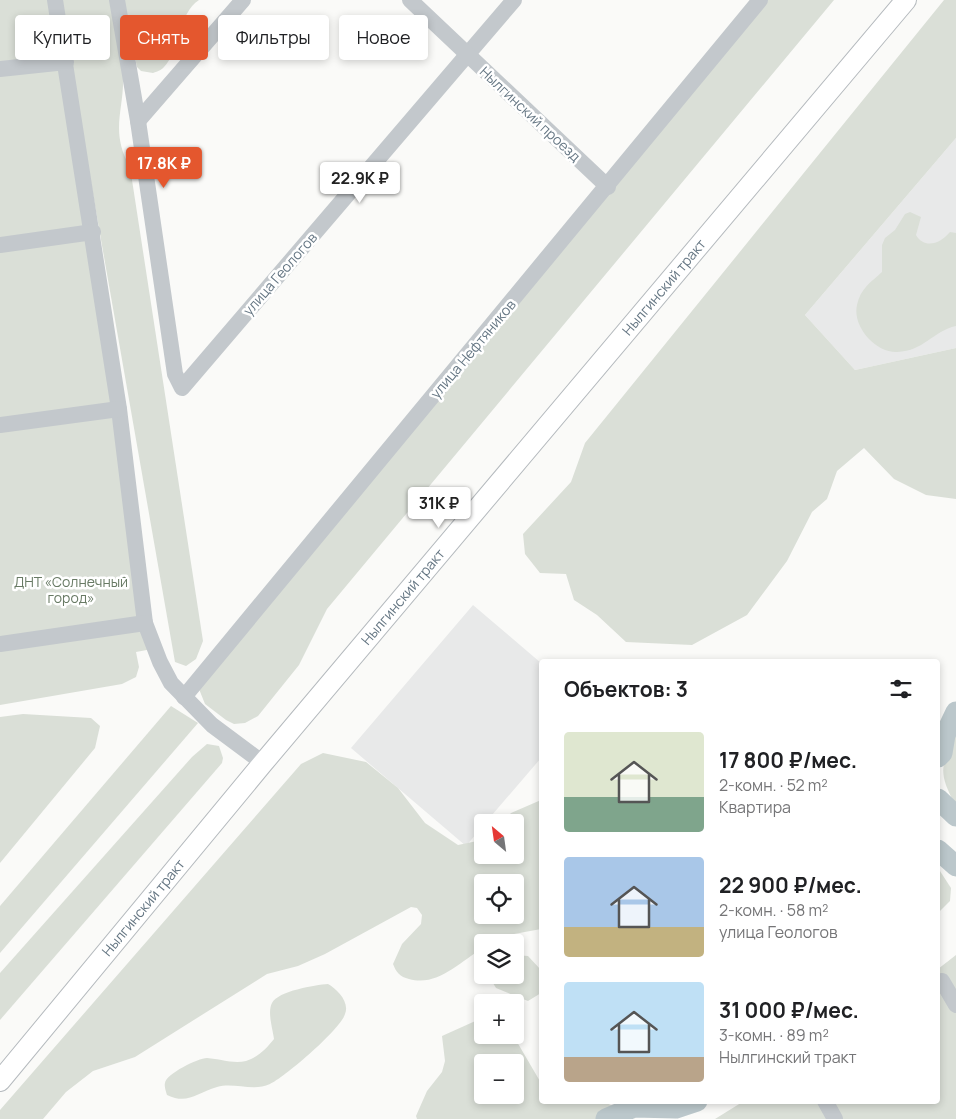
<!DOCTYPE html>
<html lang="ru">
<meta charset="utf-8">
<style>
body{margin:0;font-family:Manrope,sans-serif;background:#f2f2f2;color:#202124;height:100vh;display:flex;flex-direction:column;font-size:19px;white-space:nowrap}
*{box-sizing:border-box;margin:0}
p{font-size:16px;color:#757577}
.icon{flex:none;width:28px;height:28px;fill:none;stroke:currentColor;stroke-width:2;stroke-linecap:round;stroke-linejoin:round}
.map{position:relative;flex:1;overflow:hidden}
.drawer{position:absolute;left:539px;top:659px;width:401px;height:445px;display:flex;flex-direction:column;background:#fff;border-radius:5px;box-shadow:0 2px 8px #0003}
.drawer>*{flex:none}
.guide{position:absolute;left:15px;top:15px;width:449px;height:45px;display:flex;gap:10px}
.needle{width:32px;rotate:331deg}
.tools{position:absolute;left:474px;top:814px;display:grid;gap:10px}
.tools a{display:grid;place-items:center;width:50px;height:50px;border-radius:5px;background:#fff;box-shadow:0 2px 8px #0003;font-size:25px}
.price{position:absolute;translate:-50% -42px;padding:0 11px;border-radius:5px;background:#fff;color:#222;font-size:16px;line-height:32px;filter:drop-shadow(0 1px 2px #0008)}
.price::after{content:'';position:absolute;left:50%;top:30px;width:15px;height:11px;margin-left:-8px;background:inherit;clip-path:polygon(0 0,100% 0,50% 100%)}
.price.selected{background:#e4572e;color:#fff}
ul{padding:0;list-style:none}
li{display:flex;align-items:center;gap:15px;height:125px;padding:0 25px}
li span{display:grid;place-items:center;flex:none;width:140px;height:100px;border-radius:5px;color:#555}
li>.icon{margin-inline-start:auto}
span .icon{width:60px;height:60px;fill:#fffc;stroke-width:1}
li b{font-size:21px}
h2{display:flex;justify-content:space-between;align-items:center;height:60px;padding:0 25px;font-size:21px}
.tag{padding:0 18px;border-radius:5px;background:#fff;box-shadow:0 2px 8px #0003;font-size:18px;line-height:45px}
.tag.selected{background:#e4572e;color:#fff}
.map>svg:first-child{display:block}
</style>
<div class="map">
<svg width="956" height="1119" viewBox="0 0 956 1119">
<rect width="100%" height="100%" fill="#fafaf8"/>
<!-- built -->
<g fill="#e8e9e9">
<polygon points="956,138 956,348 855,370 805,315"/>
<polygon points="473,605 541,663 541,758 486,822 482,822 482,827 466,846 351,748"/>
</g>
<!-- green -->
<g fill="#dadfd7" fill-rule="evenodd">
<polygon points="0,0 52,0 152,649 136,652 139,667 136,677 122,684 0,705"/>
<path d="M59,0H110C114,24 122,49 123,73C125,110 109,130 130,167L203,641L196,659L186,666L175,662Z"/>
<path d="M123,0H199C178,13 180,51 164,67C162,70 156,72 153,73L141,71L137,67Z"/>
<polygon points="767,0 834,0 327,609 299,665 258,716 245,723 234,724 226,720 205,704 199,689"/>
<polygon points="944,0 956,0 956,138 805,315 855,370 956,348 956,499 926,495 894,479 864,448 837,471 827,499 812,512 787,561 747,615 692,645 626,642 597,615 574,600 566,574 540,573 525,554 523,534 571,482 585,443"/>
<path d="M910,212L921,217L916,235C925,250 941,243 950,232L956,233V326C933,331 924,351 897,352C876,353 852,327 857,305C860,289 871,282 882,272V245L885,238L895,230L905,214Z"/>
<polygon points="171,706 198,723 0,953 0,906"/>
<polygon points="23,714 91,718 100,726 95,748 0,863 0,717"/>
<path d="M956,733V806C938,773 940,766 956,733Z"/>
<polygon points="207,744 219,746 223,758 222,763 0,1020 0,973 192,757"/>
<path d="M323,753L366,762L398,788L425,823L458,845L482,840V855H515V822H503L511,813L541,800V929L514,934L496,942H482V949C459,962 438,987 409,979C400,977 396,972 393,964L402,944L421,924L422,915L417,908L411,907L325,954L298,966L267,974L135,1057L93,1071L66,1092L43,1119H0V1110L301,764ZM482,882H515V915H482Z"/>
<polygon points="938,868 951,888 950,901 938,913"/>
<polygon points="515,955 528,956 541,970 541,993 528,1001 496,988 488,975 515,975"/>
<polygon points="956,955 956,1119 715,1119 744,1101 938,1101 938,969"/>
<path d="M328,984C337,989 350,1002 345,1014C341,1029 284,1078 270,1084C253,1092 234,1082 217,1087C196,1093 188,1105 167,1095C166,1092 164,1086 165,1083C166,1074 198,1058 207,1058C221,1059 233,1064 246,1061C257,1058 267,1048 274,1039C273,1030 267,1012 272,1003C278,991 315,985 328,984Z"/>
<path d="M482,1018V1035H513L541,1083V1101C568,1101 611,1092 626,1119H417L416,1116L427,1091L442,1072L445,1061L442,1036ZM482,1062H515V1095H482Z"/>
</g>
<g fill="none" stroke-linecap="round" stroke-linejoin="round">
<!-- river -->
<g stroke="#bbc7cb" stroke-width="21">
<polyline points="938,757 942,753 945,735 956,712"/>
<polyline points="938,799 956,816"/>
<polyline points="938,850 956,866"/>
<polyline points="606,1119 634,1107 676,1108 697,1101"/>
</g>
<!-- major casing -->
<g stroke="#b5babe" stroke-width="22">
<g id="major">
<path id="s1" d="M0,1081L263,763L906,0"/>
</g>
</g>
<!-- minor -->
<g stroke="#c3c8cc" stroke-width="16">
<polyline points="55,0 119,409 145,623 160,662 171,683 212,725 263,763"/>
<polyline points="117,0 138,121 175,374 182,388 514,0"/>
<polyline points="410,0 608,187"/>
<polyline points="0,69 66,62"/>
<polyline points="138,121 243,0"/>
<polyline points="0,245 93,232"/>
<polyline points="0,425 119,409"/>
<polyline points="0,644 145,623"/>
<polyline points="184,697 760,0"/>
<polyline points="942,981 956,1005"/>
<polyline points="825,1101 835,1119"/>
</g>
<!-- major -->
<use href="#major" stroke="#fff" stroke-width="20"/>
</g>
<g text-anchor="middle" stroke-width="5" stroke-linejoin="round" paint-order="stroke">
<!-- street labels -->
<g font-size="14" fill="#657683" stroke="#fff">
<text transform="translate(530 114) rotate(43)" y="5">Нылгинский проезд</text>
<text transform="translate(280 274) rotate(-49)" y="5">улица Геологов</text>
<text dy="5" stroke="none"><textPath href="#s1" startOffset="1035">Нылгинский тракт</textPath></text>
<text transform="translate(473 349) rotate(-50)" y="5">улица Нефтяников</text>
<text dy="5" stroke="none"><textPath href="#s1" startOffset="630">Нылгинский тракт</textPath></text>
<text dy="5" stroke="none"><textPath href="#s1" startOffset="225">Нылгинский тракт</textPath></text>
</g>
<!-- park labels -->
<g font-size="14" fill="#687a64" stroke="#fff">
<text x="71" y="587">ДНТ «Солнечный<tspan x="71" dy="16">город»</tspan></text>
</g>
</g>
</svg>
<div class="tools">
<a><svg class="needle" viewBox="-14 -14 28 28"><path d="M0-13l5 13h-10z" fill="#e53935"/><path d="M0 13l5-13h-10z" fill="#757577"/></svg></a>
<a><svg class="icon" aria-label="locate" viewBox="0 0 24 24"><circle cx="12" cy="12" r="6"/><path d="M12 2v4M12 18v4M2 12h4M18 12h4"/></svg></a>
<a><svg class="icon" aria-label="layers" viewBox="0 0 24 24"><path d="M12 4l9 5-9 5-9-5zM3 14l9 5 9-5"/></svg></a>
<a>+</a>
<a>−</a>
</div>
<b class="price selected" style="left:164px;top:189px">17.8K ₽</b>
<b class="price" style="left:360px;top:204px">22.9K ₽</b>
<b class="price" style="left:439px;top:529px">31K ₽</b>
<div class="guide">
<a class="tag">Купить</a>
<a class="tag selected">Снять</a>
<a class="tag">Фильтры</a>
<a class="tag">Новое</a>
</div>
<section class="drawer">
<h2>Объектов: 3<svg class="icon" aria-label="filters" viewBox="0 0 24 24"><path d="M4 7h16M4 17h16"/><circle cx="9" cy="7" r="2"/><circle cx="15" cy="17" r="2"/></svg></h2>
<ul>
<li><span style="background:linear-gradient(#dfe7d0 65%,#7fa58c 0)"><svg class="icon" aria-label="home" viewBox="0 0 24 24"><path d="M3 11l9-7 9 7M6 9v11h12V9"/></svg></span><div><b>17 800 ₽/мес.</b><p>2-комн. · 52 m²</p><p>Квартира</p></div></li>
<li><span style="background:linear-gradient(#a9c7e8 70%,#c2b280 0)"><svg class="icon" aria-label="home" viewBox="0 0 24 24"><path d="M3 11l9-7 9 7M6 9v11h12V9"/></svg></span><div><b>22 900 ₽/мес.</b><p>2-комн. · 58 m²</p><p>улица Геологов</p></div></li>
<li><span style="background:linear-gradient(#bfe0f5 75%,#b9a48a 0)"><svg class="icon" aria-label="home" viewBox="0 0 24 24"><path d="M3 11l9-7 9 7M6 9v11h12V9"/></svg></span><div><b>31 000 ₽/мес.</b><p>3-комн. · 89 m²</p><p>Нылгинский тракт</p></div></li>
</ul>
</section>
</div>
